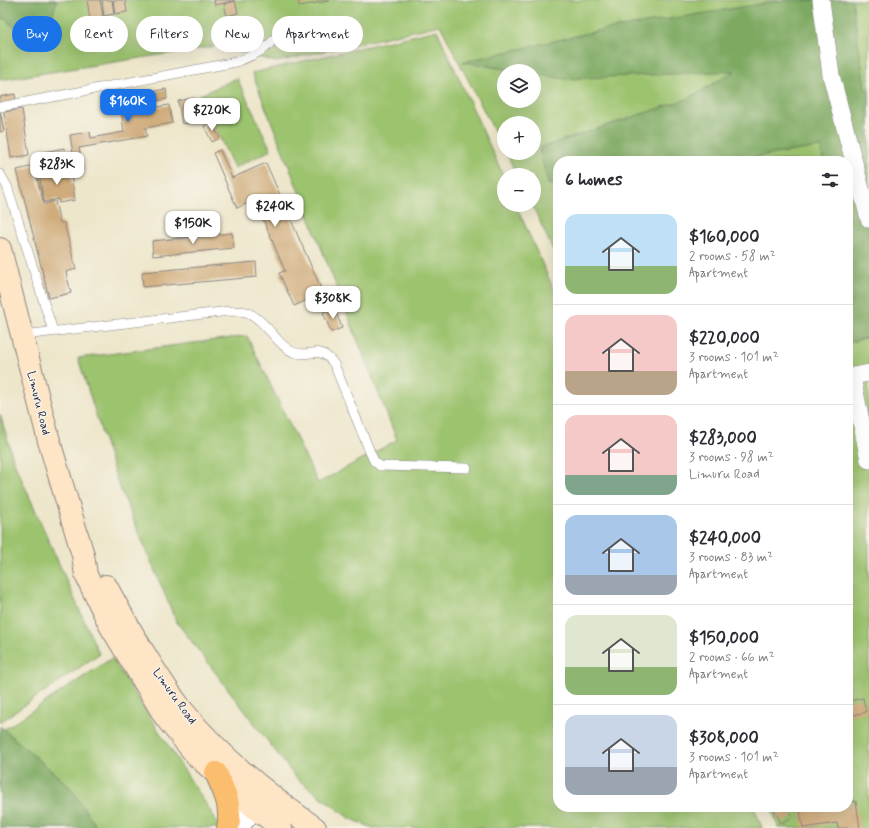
<!DOCTYPE html>
<meta charset="utf-8">
<style>
body{margin:0;font-family:Mynerve,sans-serif;background:#f7f7f7;color:#2b2b33;height:100vh;display:flex;flex-direction:column;font-size:15px;white-space:nowrap}
*{box-sizing:border-box;margin:0}
p{font-size:13px;color:#7c7c81}
.icon{flex:none;width:22px;height:22px;fill:none;stroke:currentColor;stroke-width:2;stroke-linecap:round;stroke-linejoin:round}
.map{position:relative;flex:1;overflow:hidden}
.panel{position:absolute;left:553px;top:156px;width:300px;height:656px;display:flex;flex-direction:column;background:#fff;border-radius:16px;box-shadow:0 4px 16px #0002}
.panel>*{flex:none}
.guide{position:absolute;left:12px;top:16px;width:380px;height:36px;display:flex;gap:8px}
.tools{position:absolute;left:497px;top:64px;display:grid;gap:8px}
.tools a{display:grid;place-items:center;width:44px;height:44px;border-radius:50%;background:#fff;box-shadow:0 4px 16px #0002;font-size:20px}
.price{position:absolute;translate:-50% -34px;padding:0 9px;border-radius:8px;background:#fff;color:#222;font-size:13px;line-height:26px;filter:drop-shadow(0 1px 2px #0008)}
.price::after{content:'';position:absolute;left:50%;top:24px;width:12px;height:9px;margin-left:-6px;background:inherit;clip-path:polygon(0 0,100% 0,50% 100%)}
.price.current{background:#1a73e8;color:#fff}
ul{padding:0;list-style:none}
li{display:flex;align-items:center;gap:12px;height:100px;padding:0 12px}
li+li{border-top:1px solid #e1e1e2}
li span{display:grid;place-items:center;flex:none;width:112px;height:80px;border-radius:12px;color:#555}
li>.icon{margin-inline-start:auto}
span .icon{width:48px;height:48px;fill:#fffc;stroke-width:1}
li b{font-size:17px}
h2{display:flex;justify-content:space-between;align-items:center;height:48px;padding:0 12px;font-size:17px}
.chip{padding:0 14px;border-radius:18px;background:#fff;box-shadow:0 4px 16px #0002;font-size:14px;line-height:36px}
.chip.current{background:#1a73e8;color:#fff}
.map>svg:first-child{display:block}
</style>
<div class="map">
<svg width="869" height="828" viewBox="0 0 869 828">
<rect width="100%" height="100%" fill="#f7f3e8"/>
<filter id="ink" filterUnits="userSpaceOnUse"><feTurbulence type="fractalNoise" baseFrequency=".025" numOctaves="2"/><feDisplacementMap in="SourceGraphic" scale="8" xChannelSelector="R" yChannelSelector="G"/><feConvolveMatrix kernelMatrix="1 2 1 2 8 2 1 2 1" color-interpolation-filters="sRGB"/></filter>
<filter id="wash" filterUnits="userSpaceOnUse"><feTurbulence type="fractalNoise" baseFrequency=".012" numOctaves="4" result="noise"/><feDisplacementMap in="SourceGraphic" scale="16" xChannelSelector="R" yChannelSelector="G"/><feGaussianBlur stdDeviation="0.9" result="paint"/><feColorMatrix in="noise" values="0 0 0 0 0 0 0 0 0 0 0 0 0 0 0 0 0 1.4 0 .05"/><feComposite in="paint" operator="in"/></filter>
<g filter="url(#wash)">
<rect width="100%" height="100%" fill="#ede6ca"/>
<!-- green -->
<g fill="#9cc36e" stroke="#5f7254" fill-rule="evenodd">
<path d="M0,0H869V828H779L771,807H848V161H558V260L532,205H534V175H517L506,153H534V123H504V150L440,25L276,62L217,46L0,80ZM504,71H534V101H504Z"/>
<polygon points="437,30 504,177 504,205 516,205 558,299 558,807 754,807 762,828 373,828 349,818 296,778 176,621 117,481 78,358 247,336 318,483 397,440 252,73"/>
<polygon points="237,78 271,150 234,168 200,95"/>
<polygon points="0,414 14,462 99,654 0,722"/>
<polygon points="112,658 220,826 218,828 0,828 0,732"/>
</g>
<!-- forest -->
<g fill="#7da961" stroke="#50664e">
<polygon points="0,0 57,0 43,48 0,16"/>
<polygon points="784,0 852,0 865,87 869,92 869,337 848,343 848,161 823,161 821,147 728,161 558,161 558,185 548,184 539,148 687,99 735,71 565,79 534,74 534,71 516,71 463,62 597,31"/>
<polygon points="0,726 70,787 97,828 0,828"/>
</g>
<g id="blocks">
<!-- building -->
<g fill="#d0ac7c">
<polygon points="87,0 100,0 103,17 90,19"/>
<polygon points="102,0 112,0 114,14 104,16"/>
<polygon points="113,0 125,0 127,12 115,14"/>
<polygon points="214,0 234,0 234,1 215,5"/>
<polygon points="298,0 329,0 329,1 299,6"/>
<polygon points="235,1 238,13 227,16 224,4"/>
<polygon points="166,89 167,99 130,106 131,112 169,105 172,123 145,128 147,136 79,148 83,170 76,171 70,135 90,132 91,138 124,132 121,109 126,108 124,96"/>
<polygon points="15,94 16,103 0,105 0,97"/>
<polygon points="194,98 199,121 182,124 178,101"/>
<polygon points="22,109 29,155 11,158 4,112"/>
<polygon points="0,110 4,131 0,132"/>
<polygon points="211,122 220,138 212,142 204,126"/>
<polygon points="64,148 65,156 45,160 44,152"/>
<polygon points="220,150 232,178 266,163 323,293 294,306 279,273 285,271 255,200 237,208 213,153"/>
<polygon points="34,166 44,204 55,201 60,223 64,223 76,269 66,272 71,293 49,298 17,170"/>
<polygon points="70,169 75,200 59,203 58,199 44,202 39,174"/>
<polygon points="232,233 234,248 153,256 152,241"/>
<polygon points="256,262 257,277 143,287 142,272"/>
<polygon points="334,307 342,328 331,332 323,312"/>
<polygon points="863,698 866,712 849,716 848,701"/>
<polygon points="856,801 860,828 838,828 837,823 803,828 800,811 822,807 848,807 848,803"/>
<polygon points="773,807 788,807 793,817 781,823"/>
</g>
</g>
</g>
<g filter="url(#ink)">
<use href="#blocks" fill-opacity="0" stroke="#888482" stroke-width="1"/>
<g fill="none" stroke-linecap="round" stroke-linejoin="round">
<!-- service casing -->
<g stroke="#888482" stroke-width="10">
<g id="service">
<path d="M0,107L236,62C263,52 270,47 286,24"/>
<polyline points="0,174 7,186 11,198 53,331"/>
<path d="M23,335L230,311C235,311 241,311 246,312C266,319 279,349 296,353C313,357 319,344 334,364L370,452L374,461L380,466L467,468"/>
</g>
</g>
<!-- minor casing -->
<g stroke="#888482" stroke-width="18">
<g id="minor">
<polyline points="821,0 831,75 869,219"/>
<polyline points="848,377 869,373"/>
<polyline points="852,377 869,460"/>
</g>
</g>
<!-- tertiary casing -->
<g stroke="#888482" stroke-width="24">
<polyline id="tertiary" points="236,828 254,807 264,790"/>
</g>
<!-- secondary casing -->
<g stroke="#888482" stroke-width="24">
<g id="secondary">
<polyline points="0,249 49,441 83,555 86,575 110,625 166,718 197,756 254,807 281,828"/>
<path d="M106,586C128,627 155,675 183,711C220,757 268,795 315,828"/>
</g>
</g>
<!-- primary casing -->
<g stroke="#888482" stroke-width="24">
<path id="primary" d="M216,773C225,793 232,806 228,828"/>
</g>
<!-- service -->
<use href="#service" stroke="#fff" stroke-width="9"/>
<!-- minor -->
<use href="#minor" stroke="#fff" stroke-width="17"/>
<!-- tertiary -->
<use href="#tertiary" stroke="#fff" stroke-width="22"/>
<!-- secondary -->
<use href="#secondary" stroke="#fde5c5" stroke-width="22"/>
<!-- primary -->
<use href="#primary" stroke="#fbbe6e" stroke-width="22"/>
</g>
</g>
<g text-anchor="middle" stroke-width="3" stroke-linejoin="round" paint-order="stroke">
<!-- street labels -->
<g font-size="12" fill="#22223b" stroke="#f7f3e8">
<text transform="translate(39 403) rotate(76)" y="4">Limuru Road</text>
<text transform="translate(175 696) rotate(54)" y="4">Limuru Road</text>
</g>
</g>
</svg>
<div class="tools">
<a><svg class="icon" aria-label="layers" viewBox="0 0 24 24"><path d="M12 4l9 5-9 5-9-5zM3 14l9 5 9-5"/></svg></a>
<a>+</a>
<a>−</a>
</div>
<b class="price current" style="left:128px;top:123px">$160K</b>
<b class="price" style="left:212px;top:132px">$220K</b>
<b class="price" style="left:57px;top:186px">$283K</b>
<b class="price" style="left:275px;top:228px">$240K</b>
<b class="price" style="left:193px;top:245px">$150K</b>
<b class="price" style="left:333px;top:320px">$308K</b>
<div class="guide">
<a class="chip current">Buy</a>
<a class="chip">Rent</a>
<a class="chip">Filters</a>
<a class="chip">New</a>
<a class="chip">Apartment</a>
</div>
<section class="panel">
<h2>6 homes<svg class="icon" aria-label="filters" viewBox="0 0 24 24"><path d="M4 7h16M4 17h16"/><circle cx="9" cy="7" r="2"/><circle cx="15" cy="17" r="2"/></svg></h2>
<ul>
<li><span style="background:linear-gradient(#bfe0f5 65%,#8fb573 0)"><svg class="icon" aria-label="home" viewBox="0 0 24 24"><path d="M3 11l9-7 9 7M6 9v11h12V9"/></svg></span><div><b>$160,000</b><p>2 rooms · 58 m²</p><p>Apartment</p></div></li>
<li><span style="background:linear-gradient(#f6c9c9 70%,#b9a48a 0)"><svg class="icon" aria-label="home" viewBox="0 0 24 24"><path d="M3 11l9-7 9 7M6 9v11h12V9"/></svg></span><div><b>$220,000</b><p>3 rooms · 101 m²</p><p>Apartment</p></div></li>
<li><span style="background:linear-gradient(#f6c9c9 75%,#7fa58c 0)"><svg class="icon" aria-label="home" viewBox="0 0 24 24"><path d="M3 11l9-7 9 7M6 9v11h12V9"/></svg></span><div><b>$283,000</b><p>3 rooms · 98 m²</p><p>Limuru Road</p></div></li>
<li><span style="background:linear-gradient(#a9c7e8 75%,#9aa5b1 0)"><svg class="icon" aria-label="home" viewBox="0 0 24 24"><path d="M3 11l9-7 9 7M6 9v11h12V9"/></svg></span><div><b>$240,000</b><p>3 rooms · 83 m²</p><p>Apartment</p></div></li>
<li><span style="background:linear-gradient(#dfe7d0 65%,#8fb573 0)"><svg class="icon" aria-label="home" viewBox="0 0 24 24"><path d="M3 11l9-7 9 7M6 9v11h12V9"/></svg></span><div><b>$150,000</b><p>2 rooms · 66 m²</p><p>Apartment</p></div></li>
<li><span style="background:linear-gradient(#c9d6e8 65%,#9aa5b1 0)"><svg class="icon" aria-label="home" viewBox="0 0 24 24"><path d="M3 11l9-7 9 7M6 9v11h12V9"/></svg></span><div><b>$308,000</b><p>3 rooms · 101 m²</p><p>Apartment</p></div></li>
</ul>
</section>
</div>
